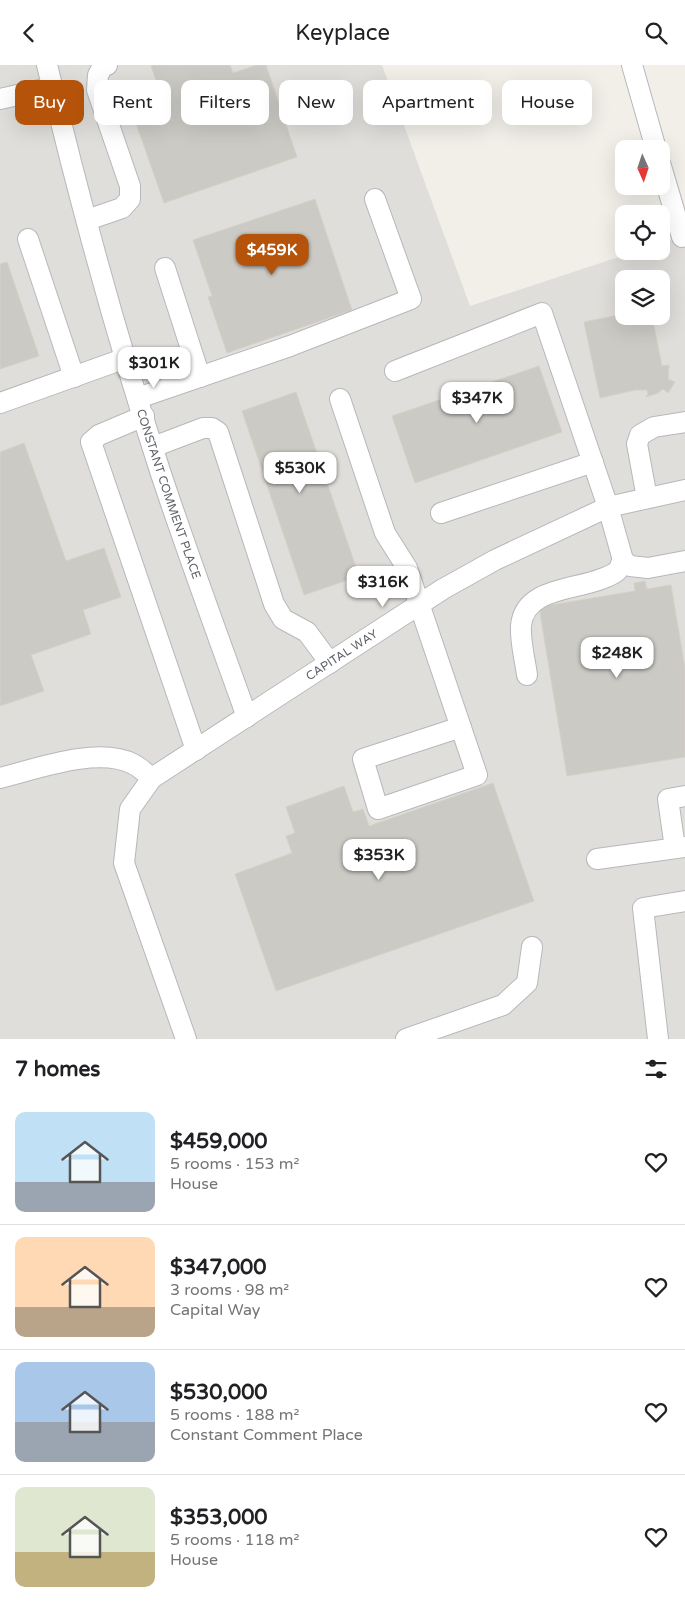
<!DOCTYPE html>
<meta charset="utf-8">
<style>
body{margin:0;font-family:"Varela Round",sans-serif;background:#f6f6f6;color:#202124;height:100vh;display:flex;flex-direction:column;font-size:19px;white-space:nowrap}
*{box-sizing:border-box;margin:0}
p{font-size:16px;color:#757577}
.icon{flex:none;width:28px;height:28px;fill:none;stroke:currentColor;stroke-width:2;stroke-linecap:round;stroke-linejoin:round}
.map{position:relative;height:974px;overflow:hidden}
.drawer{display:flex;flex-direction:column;background:#fff;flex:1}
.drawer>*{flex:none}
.guide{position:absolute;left:15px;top:15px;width:655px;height:45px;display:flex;gap:10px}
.needle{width:32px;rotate:177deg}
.controls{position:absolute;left:615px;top:75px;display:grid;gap:10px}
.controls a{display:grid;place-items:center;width:55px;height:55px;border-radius:10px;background:#fff;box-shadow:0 5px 20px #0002;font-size:25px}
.price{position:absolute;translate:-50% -42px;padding:0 11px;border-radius:10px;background:#fff;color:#222;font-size:16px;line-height:32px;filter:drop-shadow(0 1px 2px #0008)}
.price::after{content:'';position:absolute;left:50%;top:30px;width:15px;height:11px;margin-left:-8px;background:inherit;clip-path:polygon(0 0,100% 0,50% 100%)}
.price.on{background:#b45309;color:#fff}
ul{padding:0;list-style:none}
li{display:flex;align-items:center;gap:15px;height:125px;padding:0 15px}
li+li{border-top:1px solid #e0e0e0}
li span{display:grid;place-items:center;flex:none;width:140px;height:100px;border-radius:10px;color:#555}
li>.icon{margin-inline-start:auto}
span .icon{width:60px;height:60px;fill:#fffc;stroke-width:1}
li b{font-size:21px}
h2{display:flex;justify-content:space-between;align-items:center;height:60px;padding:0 15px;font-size:21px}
.pill{padding:0 18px;border-radius:10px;background:#fff;box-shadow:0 5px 20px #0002;font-size:18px;line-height:45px}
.pill.on{background:#b45309;color:#fff}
header{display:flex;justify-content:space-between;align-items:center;height:65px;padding:0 15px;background:#fff;font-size:22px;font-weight:600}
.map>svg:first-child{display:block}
</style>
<header><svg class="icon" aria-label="back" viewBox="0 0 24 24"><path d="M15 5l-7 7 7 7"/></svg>Keyplace<svg class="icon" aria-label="search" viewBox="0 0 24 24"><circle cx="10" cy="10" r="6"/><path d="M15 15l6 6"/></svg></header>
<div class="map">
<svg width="685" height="974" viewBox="0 0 685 974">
<rect width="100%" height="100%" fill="#f1efe8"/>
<!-- industrial -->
<path fill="#e0deda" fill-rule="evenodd" d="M0,0H382L470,241L637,186H661V178L685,170V974H0ZM624,214H661V251H624Z"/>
<!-- building -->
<g fill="#cccac5" stroke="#d6d1c6">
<polygon points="154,0 230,0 233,8 257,0 266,0 297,92 164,138 131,44 162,33 151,1"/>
<polygon points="315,134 352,245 227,288 208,232 212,231 193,175"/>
<polygon points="7,197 39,291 0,304 0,199"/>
<polygon points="624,249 624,251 652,251 662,301 669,300 668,314 675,317 668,328 663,324 658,328 646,332 648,329 647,325 635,325 600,333 584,257"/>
<polygon points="539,301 562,367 415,418 392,351"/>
<polygon points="296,327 359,511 304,530 242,346"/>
<polygon points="24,378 66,496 104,483 121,532 83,545 91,569 31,590 44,626 0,641 0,387"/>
<polygon points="645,516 647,524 671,520 685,603 685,692 567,711 539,542 635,526 634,518"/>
<polygon points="493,718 534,836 276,926 235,809 292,788 286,771 295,768 286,742 344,721 353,747 363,744 369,761"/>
</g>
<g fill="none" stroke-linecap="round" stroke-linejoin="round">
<!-- minor casing -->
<g stroke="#b5b8bc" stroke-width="22">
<g id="minor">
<path id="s1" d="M47,0C80,138 117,274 161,409C188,490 218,571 247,652"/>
<polyline points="632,0 656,84"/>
<polyline points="0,34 53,22"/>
<polyline points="661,101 682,172"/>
<polyline points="87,155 122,143 130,134 130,121 97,25 98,10 103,1 107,0"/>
<polyline points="28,174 74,312"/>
<polyline points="165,203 200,312"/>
<polyline points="395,306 542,248 608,442 623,495 630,501 648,503 685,496"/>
<polyline points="138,333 290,281 411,234 375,134"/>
<polyline points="340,334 385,468 407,503 477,710 378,744 363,694 461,662"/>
<polyline points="0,338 126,293"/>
<polyline points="144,351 99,370 91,377 196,685"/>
<polyline points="153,382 203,363 212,363 218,367 274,539 283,554 307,567 330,598"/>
<polyline points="647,433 637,379 640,370 654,362 685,357"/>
<polyline points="441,448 593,397"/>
<path d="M527,610C525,595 520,576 521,561C524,523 574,525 601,514C606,512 614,510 618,505C620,503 621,498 623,495"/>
<path d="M0,713C36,704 98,681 133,699C140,702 146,709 152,713"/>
<polyline points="675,783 668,734 685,731"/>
<polyline points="597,794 685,782"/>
<path id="s2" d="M186,974L124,798L130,744L152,713L443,524L495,495L608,442L685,425"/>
<polyline points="406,974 503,940 527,918 532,882"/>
<polyline points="658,974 643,843 685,836"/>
</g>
</g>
<!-- minor -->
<use href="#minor" stroke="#fff" stroke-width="20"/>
</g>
<g text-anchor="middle" stroke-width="5" stroke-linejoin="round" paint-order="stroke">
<!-- street labels -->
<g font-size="12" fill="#5f6368" stroke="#fff">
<text dy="4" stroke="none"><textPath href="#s1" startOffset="446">CONSTANT COMMENT PLACE</textPath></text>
<text dy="4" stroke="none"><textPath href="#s2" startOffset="505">CAPITAL WAY</textPath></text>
</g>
</g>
</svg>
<div class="controls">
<a><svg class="needle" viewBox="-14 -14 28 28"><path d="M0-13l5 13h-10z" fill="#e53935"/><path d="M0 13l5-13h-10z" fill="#757577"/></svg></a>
<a><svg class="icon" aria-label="locate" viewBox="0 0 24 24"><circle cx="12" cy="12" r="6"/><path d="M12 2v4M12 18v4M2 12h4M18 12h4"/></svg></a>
<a><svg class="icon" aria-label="layers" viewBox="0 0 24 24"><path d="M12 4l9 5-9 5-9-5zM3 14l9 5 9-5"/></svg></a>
</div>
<b class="price on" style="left:272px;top:211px">$459K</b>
<b class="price" style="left:154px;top:324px">$301K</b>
<b class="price" style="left:477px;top:359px">$347K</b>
<b class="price" style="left:300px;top:429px">$530K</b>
<b class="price" style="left:383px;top:543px">$316K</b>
<b class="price" style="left:617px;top:614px">$248K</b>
<b class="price" style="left:379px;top:816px">$353K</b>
<div class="guide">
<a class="pill on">Buy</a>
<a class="pill">Rent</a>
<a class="pill">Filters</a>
<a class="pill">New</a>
<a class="pill">Apartment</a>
<a class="pill">House</a>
</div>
</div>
<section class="drawer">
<h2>7 homes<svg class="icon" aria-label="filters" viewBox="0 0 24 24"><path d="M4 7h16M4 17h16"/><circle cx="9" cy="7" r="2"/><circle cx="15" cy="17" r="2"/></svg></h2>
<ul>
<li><span style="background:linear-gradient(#bfe0f5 70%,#9aa5b1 0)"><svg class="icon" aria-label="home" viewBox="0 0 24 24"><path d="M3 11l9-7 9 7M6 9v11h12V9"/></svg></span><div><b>$459,000</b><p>5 rooms · 153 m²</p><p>House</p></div><svg class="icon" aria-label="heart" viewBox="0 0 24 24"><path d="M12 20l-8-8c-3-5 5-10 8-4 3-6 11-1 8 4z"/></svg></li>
<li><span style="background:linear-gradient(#ffd9b3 70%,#b9a48a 0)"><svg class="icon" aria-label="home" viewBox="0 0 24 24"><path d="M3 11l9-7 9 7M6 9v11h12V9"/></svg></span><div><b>$347,000</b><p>3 rooms · 98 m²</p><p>Capital Way</p></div><svg class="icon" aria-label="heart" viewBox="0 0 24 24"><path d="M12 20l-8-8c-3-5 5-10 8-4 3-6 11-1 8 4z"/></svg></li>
<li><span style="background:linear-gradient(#a9c7e8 60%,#9aa5b1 0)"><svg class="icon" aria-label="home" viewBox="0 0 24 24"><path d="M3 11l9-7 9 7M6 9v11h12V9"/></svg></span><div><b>$530,000</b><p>5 rooms · 188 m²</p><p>Constant Comment Place</p></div><svg class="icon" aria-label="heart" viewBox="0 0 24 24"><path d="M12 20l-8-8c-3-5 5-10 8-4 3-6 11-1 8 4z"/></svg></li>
<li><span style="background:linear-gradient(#dfe7d0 65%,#c2b280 0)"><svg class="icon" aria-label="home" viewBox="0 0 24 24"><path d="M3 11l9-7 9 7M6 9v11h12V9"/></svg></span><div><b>$353,000</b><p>5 rooms · 118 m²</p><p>House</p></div><svg class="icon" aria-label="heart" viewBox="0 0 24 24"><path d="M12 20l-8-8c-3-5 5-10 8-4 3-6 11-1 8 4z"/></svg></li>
</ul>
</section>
